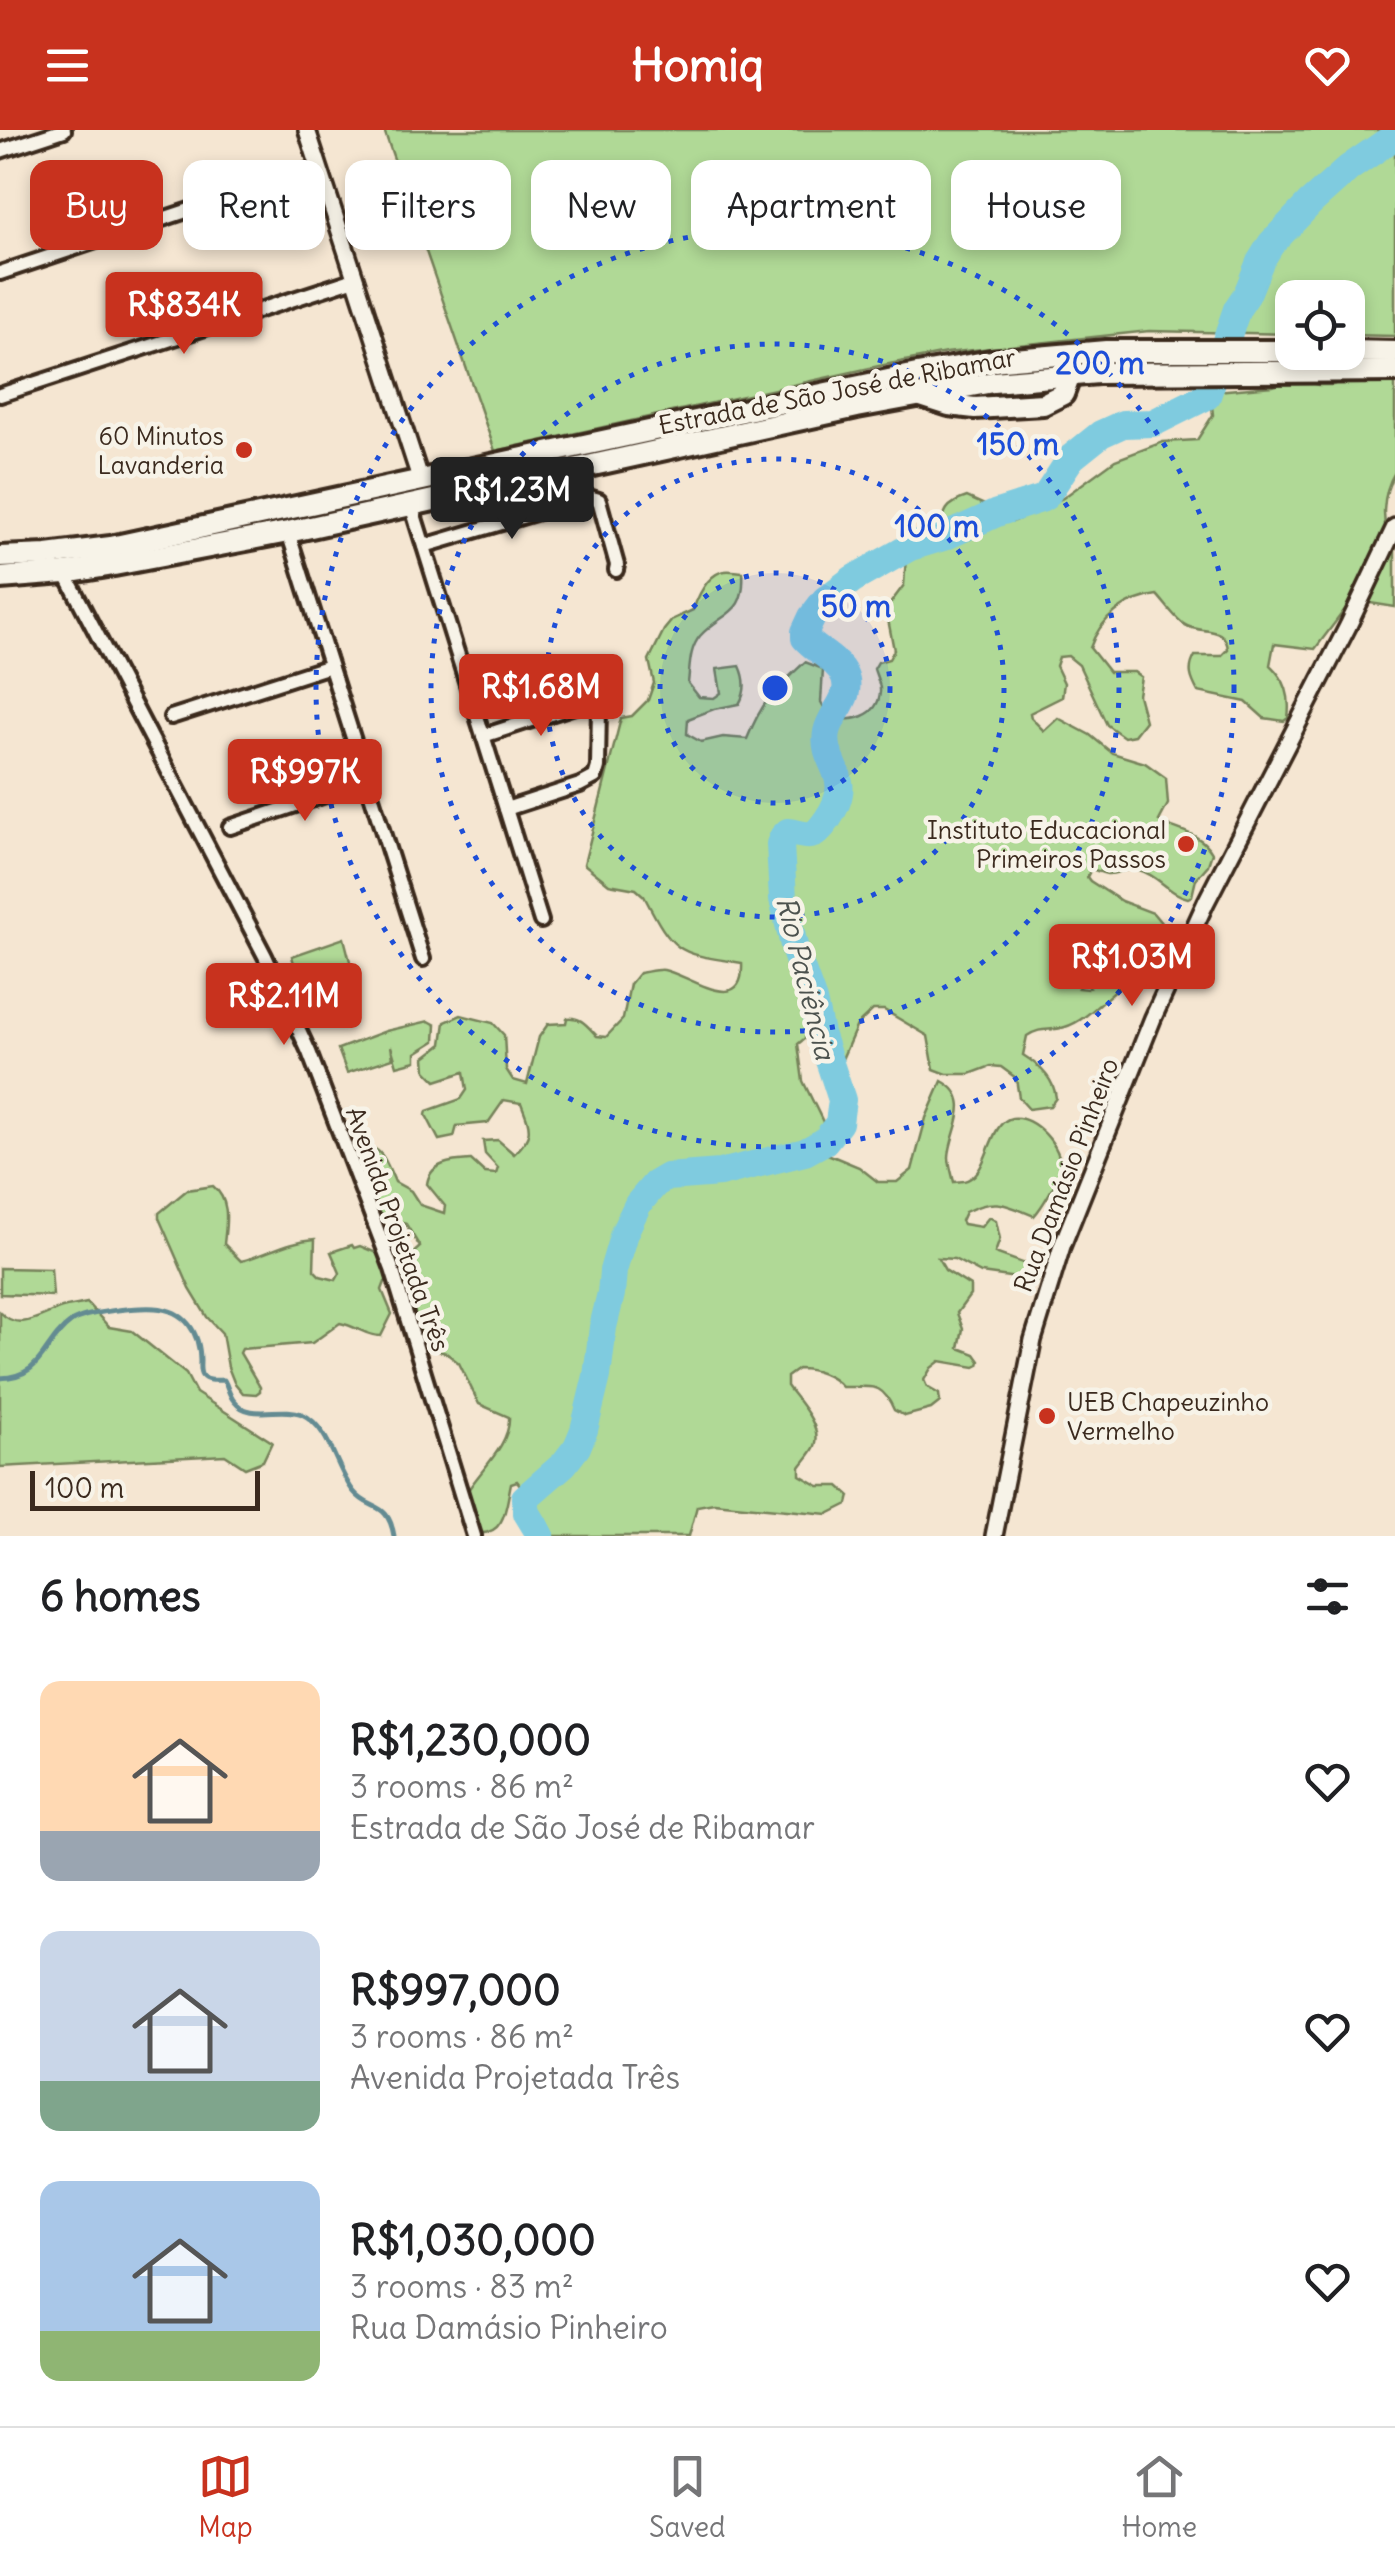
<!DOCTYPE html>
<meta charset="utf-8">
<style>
body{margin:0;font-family:Delius,sans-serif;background:#f2f2f2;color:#202124;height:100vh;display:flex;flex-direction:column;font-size:38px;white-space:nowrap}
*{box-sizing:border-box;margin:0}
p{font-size:32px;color:#757577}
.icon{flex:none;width:55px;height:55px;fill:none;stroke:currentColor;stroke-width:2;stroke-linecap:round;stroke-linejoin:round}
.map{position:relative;height:1406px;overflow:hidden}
.drawer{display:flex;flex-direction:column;background:#fff;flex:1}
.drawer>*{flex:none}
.guide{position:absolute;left:30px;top:30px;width:1335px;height:90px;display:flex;gap:20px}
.buttons{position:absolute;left:1275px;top:150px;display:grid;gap:20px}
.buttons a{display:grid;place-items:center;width:90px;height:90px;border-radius:20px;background:#fff;box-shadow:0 5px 15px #0003;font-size:50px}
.scale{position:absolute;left:30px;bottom:25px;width:230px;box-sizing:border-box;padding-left:10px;border:5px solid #3b2a1e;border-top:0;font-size:28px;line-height:35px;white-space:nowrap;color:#3b2a1e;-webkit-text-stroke:8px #f7f3e8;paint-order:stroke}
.price{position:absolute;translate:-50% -85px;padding:0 22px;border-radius:10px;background:#c8321e;color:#fff;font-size:32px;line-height:65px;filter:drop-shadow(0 2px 5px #0008)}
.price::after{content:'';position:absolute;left:50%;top:60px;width:30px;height:22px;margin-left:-15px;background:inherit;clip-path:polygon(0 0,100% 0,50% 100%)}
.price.active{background:#222;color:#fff}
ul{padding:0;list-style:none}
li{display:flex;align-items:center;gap:30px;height:250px;padding:0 40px}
li span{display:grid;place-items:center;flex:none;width:280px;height:200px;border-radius:20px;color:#555}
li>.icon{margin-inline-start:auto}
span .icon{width:120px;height:120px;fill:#fffc;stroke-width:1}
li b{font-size:42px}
h2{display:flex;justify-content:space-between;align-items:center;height:120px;padding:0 40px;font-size:42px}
.tag{padding:0 35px;border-radius:20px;background:#fff;box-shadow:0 5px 15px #0003;font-size:35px;line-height:90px}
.tag.active{background:#c8321e;color:#fff}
header{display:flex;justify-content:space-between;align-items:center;height:130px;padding:0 40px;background:#c8321e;color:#fff;font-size:45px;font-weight:700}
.tab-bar{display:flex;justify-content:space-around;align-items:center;height:140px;border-top:2px solid #e0e0e0;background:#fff;font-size:28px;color:#757577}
.tab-bar a{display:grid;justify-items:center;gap:5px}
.tab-bar .active{color:#c8321e}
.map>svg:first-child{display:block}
</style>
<header><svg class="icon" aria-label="menu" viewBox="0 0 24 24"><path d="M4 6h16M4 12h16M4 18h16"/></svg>Homiq<svg class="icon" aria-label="heart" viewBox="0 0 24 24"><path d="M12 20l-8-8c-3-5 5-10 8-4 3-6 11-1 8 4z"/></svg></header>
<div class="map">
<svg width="1395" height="1406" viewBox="0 0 1395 1406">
<rect width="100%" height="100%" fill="#f5e6d2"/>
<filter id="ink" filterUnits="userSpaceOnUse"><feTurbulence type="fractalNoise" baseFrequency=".01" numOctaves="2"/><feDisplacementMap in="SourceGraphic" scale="20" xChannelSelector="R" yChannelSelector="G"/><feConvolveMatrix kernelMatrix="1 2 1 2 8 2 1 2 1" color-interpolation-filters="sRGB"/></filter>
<g filter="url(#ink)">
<!-- green -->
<g fill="#b0d996" stroke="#76825a" stroke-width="2.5">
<polygon points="384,0 1395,0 1395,206 1348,205 1348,168 1292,168 1292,204 1149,201 946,223 879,236 495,321"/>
<path d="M1350,247L1395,252V342C1383,362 1378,397 1395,416V477L1352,470L1315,519L1274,514L1270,535C1286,550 1291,566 1288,588L1284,591L1264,588L1246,572L1198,562C1191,549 1187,540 1195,526H1221L1228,519C1225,495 1204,504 1187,496C1176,491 1166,474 1157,465C1126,469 1100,488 1090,518L1109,542H1134L1141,547L1138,565L1145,591L1134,605L1124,607L1107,595L1079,535L1068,526L1059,527L1056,536L1064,553L1062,567L1030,583L1031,588L1044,601L1058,588L1090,605L1112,623L1145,633L1166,648L1168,674L1159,691C1179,702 1200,702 1212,723L1208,735L1196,749L1192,766L1188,768C1169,764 1158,745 1139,740C1126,737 1117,745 1107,744C1101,743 1096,740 1091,739L1087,747L1090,751L1121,771L1153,783L1163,795L1157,802L1126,799L1112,831L1087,840L1078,858L1087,859L1106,842L1117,850L1118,858C1103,870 1084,892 1065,897C1049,902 1042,896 1027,906L1023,925C1039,935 1054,948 1056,968L1050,976L1029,979L1019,968L1016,948L1001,937L991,936L970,944H947L934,939L928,906L884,880H873L857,895L839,936L809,905L798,914L803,951L823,992L821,1011L825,1023L859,1037L878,1052H897L912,1040L926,988L942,951C977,969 950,1001 949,1027C949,1034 952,1044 954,1052C959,1051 965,1052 969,1049C989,1040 989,992 1012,988C1033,984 1064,1018 1060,1039C1058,1051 1042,1077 1034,1086C1005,1074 995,1067 965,1082L961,1091L963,1094L981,1097L989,1087L996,1091L1000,1109L995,1123L1031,1136L1039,1142L1037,1151L981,1143L954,1129L938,1128L945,1140L970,1156V1165L957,1183L963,1199L959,1218L975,1224L980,1231L979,1235L975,1237L940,1231L931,1238L924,1250L927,1257L939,1264L940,1272L931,1279L905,1286L894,1280C881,1250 871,1258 842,1257C832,1245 814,1239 798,1239L787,1247V1256C798,1271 823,1296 815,1316C812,1323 805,1330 800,1337V1345L819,1356H839L850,1366L848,1374L828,1384L714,1373L697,1376L689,1406H540L527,1364L517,1351L511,1353C506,1375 506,1406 477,1403L465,1365C478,1342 511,1315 509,1287L479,1274L459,1233L446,1223L408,1212L404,1190L411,1172L401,1152V1130L410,1126L420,1117L406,1094C359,1081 364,1063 349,1021C379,1007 385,1029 395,1052L411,1061L420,1075L444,1083L445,1076L427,1054C430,1032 453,1031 471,1030L485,1043L496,1044L498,1038L485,1024L483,1011L498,1010L514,1024C535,1005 530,996 521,973L504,970L488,993L457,996L454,1007L439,1010L426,985L427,981L461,969L467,960L464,942L436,951L426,941L425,927L442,914L445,892L461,885L493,893L504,905L506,939L513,950L527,954L539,907L548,894L566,893L567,888C581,886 588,897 597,906L606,907L623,889L630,854L639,843C647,842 657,839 664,840C687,844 745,889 742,833C678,823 675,826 644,766L636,759L609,754L584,734L621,588L632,586L648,570L654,553L649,530L664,500L673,489L693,480C698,466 708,443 725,441C731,440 737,442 743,442C746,486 723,481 700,506C689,519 690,537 688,553L699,567L714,568L721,563L717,539L740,536C746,549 747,561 739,574L714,579L688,589L687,604L701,612L723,607L747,609C763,569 774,561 805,532L823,539L821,572L830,588C851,592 878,588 880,562C881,555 876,546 874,539L878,532L889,529L894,520L886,479L904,455L906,427L917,416L939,408C944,384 942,375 967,367L989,377L998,393L1015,391L1063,368L1115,330L1163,312L1197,310L1213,285L1211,267L1216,261L1273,256L1296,249L1318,255H1333Z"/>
<polygon points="344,808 352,839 301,860 292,826"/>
<polygon points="429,891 436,895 435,911 416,923 416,931 397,936 391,916 393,928 347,943 338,919 386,901"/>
<path d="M213,1056C231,1071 226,1093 224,1114L241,1131C268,1124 287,1111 315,1109L314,1140L320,1146L336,1150L340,1143L331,1122L352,1115L354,1118L360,1116L393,1130V1148L385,1152L382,1160L392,1184L381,1206C366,1206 356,1196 340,1193L312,1213L242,1219L240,1223L260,1257V1261L256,1264L243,1263L234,1252L228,1237L222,1203L207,1187L190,1159L159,1088V1083L187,1060Z"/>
<polygon points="0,1138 51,1139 53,1166 0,1164"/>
<path d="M87,1173L109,1197L132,1201L186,1244L196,1263L272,1312L263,1331L245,1338L225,1325L0,1337V1182C20,1203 39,1185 62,1178C70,1176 79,1175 87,1173Z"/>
</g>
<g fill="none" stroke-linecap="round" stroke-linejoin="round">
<!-- stream -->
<path stroke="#648b92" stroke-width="5" d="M0,1248C45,1246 41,1214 71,1192C85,1182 136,1177 155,1178C185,1180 200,1202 200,1231C200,1236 199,1242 202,1246C207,1252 217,1250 224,1250C228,1257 229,1265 234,1271C250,1292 281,1275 302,1284C330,1297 336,1340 354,1362C370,1382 388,1370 394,1406"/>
<!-- river -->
<path stroke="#7fcbdf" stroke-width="28" d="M541,1406L527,1383L525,1368L564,1334L577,1317L584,1300L597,1246L603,1197L611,1164L613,1141L624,1103L638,1074L655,1054L667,1047L720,1043L805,1022L825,1011L839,993L842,970L820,903L813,871L796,824L783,769L780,714L783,707L788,702C811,705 812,711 827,690C858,645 821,636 827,602C831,582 854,567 844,545C837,529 816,521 805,508V502L812,487L825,470L853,449L910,417L946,406L997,383L1041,369L1046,366L1071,328L1101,304L1123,294L1153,293L1207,266L1237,179L1247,164L1260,132L1271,114L1310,73L1349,38L1395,6"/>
<!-- minor casing -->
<g stroke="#3b2a1e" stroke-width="20">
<g id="minor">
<polyline points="0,21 64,0"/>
<polyline points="0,143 319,37"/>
<polyline points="0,265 355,149"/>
<polyline points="411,375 541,791"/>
<polyline points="288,402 423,829"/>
<polyline points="424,416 589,367 599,370 617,435 616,440"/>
<polyline points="65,443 265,826 309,922 392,1139 474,1406"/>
<polyline points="171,587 330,536"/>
<polyline points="483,606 587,572 594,572 599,576 598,637 595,647 580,655 506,679"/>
<polyline points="230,697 367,651"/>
</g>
</g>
<!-- tertiary casing -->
<g stroke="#3b2a1e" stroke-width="22">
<g id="tertiary">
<polyline points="307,0 421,351"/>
<polyline points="994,1406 1033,1210 1062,1116 1153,888 1206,772 1348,496 1395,397"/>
</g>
</g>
<!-- primary casing -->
<g stroke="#3b2a1e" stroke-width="28">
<g id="primary">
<polyline points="1348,221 1395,222"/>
<polyline points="921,266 949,275 975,278 1043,274 1063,264 1070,245 1068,236"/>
<polyline points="0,427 47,425 111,417 784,272 917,244 991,231 1106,221 1292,221"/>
<polyline points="0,448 65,443 114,435 288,402 857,277 993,252 1098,243 1395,241"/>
</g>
</g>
<!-- minor -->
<use href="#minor" stroke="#f7f3e8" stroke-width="12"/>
<!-- tertiary -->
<use href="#tertiary" stroke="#f7f3e8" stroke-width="15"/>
<!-- primary -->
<use href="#primary" stroke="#f7f3e8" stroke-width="20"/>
</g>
</g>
<!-- distance rings -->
<circle cx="775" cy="558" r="115" fill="#1d4ed8" fill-opacity=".12"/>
<g fill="none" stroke="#1d4ed8" stroke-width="5" stroke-dasharray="5 10">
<circle cx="775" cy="558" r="115"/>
<circle cx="775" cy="558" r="229"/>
<circle cx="775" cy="558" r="344"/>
<circle cx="775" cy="558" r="459"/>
</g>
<!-- markers -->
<g fill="#c8321e" stroke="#f7f3e8" stroke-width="4">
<circle cx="244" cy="320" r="10"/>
<circle cx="1186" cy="714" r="10"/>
<circle cx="1047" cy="1286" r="10"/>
</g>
<g text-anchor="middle" stroke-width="9" stroke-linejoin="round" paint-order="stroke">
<!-- street labels -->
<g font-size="25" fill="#3b2a1e" stroke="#f7f3e8">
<text transform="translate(837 261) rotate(-11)" y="9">Estrada de São José de Ribamar</text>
<text transform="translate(1066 1045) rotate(-69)" y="9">Rua Damásio Pinheiro</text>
<text transform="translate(398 1099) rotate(70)" y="9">Avenida Projetada Três</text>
</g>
<!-- poi labels -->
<g font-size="25" fill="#3b2a1e" stroke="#f7f3e8" text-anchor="end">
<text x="224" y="315">60 Minutos<tspan x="224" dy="29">Lavanderia</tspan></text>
<text x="1166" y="709">Instituto Educacional<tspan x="1166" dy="29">Primeiros Passos</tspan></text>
<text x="1067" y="1281" text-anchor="start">UEB Chapeuzinho<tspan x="1067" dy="29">Vermelho</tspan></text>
</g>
<!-- water labels -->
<g font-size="28" font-style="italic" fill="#4c524e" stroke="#f7f3e8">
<text transform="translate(806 848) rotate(76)" y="10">Rio Paciência</text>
</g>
</g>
<circle cx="775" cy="558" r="15" fill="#1d4ed8" stroke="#f7f3e8" stroke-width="5"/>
<g font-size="30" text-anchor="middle" font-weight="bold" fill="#1d4ed8" stroke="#f7f3e8" stroke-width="9" stroke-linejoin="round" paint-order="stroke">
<text x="1100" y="244">200 m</text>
<text x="1018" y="325">150 m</text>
<text x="937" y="407">100 m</text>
<text x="856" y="487">50 m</text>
</g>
</svg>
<div class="buttons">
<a><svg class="icon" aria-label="locate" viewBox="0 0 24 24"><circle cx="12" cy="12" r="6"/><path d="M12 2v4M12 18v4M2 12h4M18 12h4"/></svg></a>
</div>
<div class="scale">100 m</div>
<b class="price" style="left:184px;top:227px">R$834K</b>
<b class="price active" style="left:512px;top:412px">R$1.23M</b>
<b class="price" style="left:541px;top:609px">R$1.68M</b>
<b class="price" style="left:305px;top:694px">R$997K</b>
<b class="price" style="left:1132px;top:879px">R$1.03M</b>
<b class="price" style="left:284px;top:918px">R$2.11M</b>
<div class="guide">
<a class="tag active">Buy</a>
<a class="tag">Rent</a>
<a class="tag">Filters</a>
<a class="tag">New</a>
<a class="tag">Apartment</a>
<a class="tag">House</a>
</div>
</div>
<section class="drawer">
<h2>6 homes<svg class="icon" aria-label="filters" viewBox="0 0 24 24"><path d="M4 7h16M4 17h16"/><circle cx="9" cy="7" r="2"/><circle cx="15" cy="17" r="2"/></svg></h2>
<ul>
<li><span style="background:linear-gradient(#ffd9b3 75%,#9aa5b1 0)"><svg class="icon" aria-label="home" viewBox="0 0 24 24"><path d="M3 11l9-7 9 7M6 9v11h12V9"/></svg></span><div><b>R$1,230,000</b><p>3 rooms · 86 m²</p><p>Estrada de São José de Ribamar</p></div><svg class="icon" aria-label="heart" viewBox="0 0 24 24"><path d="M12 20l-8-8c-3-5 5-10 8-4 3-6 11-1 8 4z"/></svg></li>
<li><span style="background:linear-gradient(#c9d6e8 75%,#7fa58c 0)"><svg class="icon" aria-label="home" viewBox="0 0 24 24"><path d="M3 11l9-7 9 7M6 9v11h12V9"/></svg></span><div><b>R$997,000</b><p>3 rooms · 86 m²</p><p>Avenida Projetada Três</p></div><svg class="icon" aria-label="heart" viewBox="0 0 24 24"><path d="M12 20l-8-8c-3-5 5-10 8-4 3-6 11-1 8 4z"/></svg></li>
<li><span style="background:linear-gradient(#a9c7e8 75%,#8fb573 0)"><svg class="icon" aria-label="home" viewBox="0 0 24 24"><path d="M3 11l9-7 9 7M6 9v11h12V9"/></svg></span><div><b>R$1,030,000</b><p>3 rooms · 83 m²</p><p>Rua Damásio Pinheiro</p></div><svg class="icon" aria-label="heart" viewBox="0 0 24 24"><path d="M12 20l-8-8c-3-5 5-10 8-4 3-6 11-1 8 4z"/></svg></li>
</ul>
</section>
<nav class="tab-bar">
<a class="active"><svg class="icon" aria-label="map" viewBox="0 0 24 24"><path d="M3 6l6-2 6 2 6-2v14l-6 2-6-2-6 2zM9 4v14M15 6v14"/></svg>Map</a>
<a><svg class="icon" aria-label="saved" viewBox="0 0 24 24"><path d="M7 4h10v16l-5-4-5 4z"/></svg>Saved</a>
<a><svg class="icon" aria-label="home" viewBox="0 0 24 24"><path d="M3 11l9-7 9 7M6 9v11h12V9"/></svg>Home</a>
</nav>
